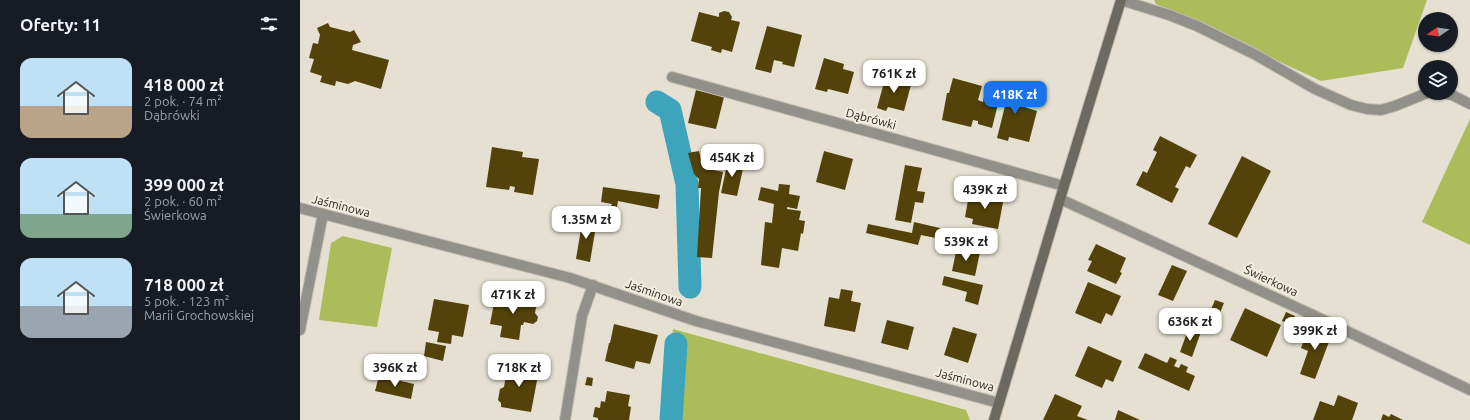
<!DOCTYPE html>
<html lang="pl">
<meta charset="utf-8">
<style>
body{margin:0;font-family:Ubuntu,sans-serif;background:#242831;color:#f1f3f6;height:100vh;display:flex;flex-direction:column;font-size:15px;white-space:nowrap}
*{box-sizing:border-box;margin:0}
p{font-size:13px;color:#9ea1a6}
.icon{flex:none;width:22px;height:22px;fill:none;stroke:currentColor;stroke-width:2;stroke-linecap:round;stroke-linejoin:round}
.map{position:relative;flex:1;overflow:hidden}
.panel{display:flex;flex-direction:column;background:#171b24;width:300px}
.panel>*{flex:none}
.needle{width:26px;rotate:257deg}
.fabs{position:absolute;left:1118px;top:12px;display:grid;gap:8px}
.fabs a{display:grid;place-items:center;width:40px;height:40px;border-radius:50%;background:#171b24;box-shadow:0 1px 3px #0004;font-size:20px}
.price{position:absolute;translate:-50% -34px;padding:0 9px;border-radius:8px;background:#fff;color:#222;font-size:13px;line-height:26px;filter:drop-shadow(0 1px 2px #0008)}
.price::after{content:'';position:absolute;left:50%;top:24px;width:12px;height:9px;margin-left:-6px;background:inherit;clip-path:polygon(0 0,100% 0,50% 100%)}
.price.current{background:#1a73e8;color:#fff}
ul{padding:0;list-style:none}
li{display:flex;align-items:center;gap:12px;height:100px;padding:0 20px}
li span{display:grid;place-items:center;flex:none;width:112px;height:80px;border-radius:12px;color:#555}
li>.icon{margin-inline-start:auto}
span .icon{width:48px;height:48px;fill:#fffc;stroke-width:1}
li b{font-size:17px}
h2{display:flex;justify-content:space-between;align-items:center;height:48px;padding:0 20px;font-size:17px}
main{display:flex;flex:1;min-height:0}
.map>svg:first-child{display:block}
</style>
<main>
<section class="panel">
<h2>Oferty: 11<svg class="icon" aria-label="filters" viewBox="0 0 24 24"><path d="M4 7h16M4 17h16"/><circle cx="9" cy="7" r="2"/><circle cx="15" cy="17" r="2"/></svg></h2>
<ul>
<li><span style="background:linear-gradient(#bfe0f5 60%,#b9a48a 0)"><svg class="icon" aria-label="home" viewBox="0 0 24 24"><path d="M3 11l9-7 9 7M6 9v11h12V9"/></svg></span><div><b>418 000 zł</b><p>2 pok. · 74 m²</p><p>Dąbrówki</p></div></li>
<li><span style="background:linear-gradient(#bfe0f5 70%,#7fa58c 0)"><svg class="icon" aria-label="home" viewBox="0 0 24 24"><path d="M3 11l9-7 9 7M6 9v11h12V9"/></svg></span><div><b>399 000 zł</b><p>2 pok. · 60 m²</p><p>Świerkowa</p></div></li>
<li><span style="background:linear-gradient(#bfe0f5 60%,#9aa5b1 0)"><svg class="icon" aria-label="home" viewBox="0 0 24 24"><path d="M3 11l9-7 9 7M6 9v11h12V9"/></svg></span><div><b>718 000 zł</b><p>5 pok. · 123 m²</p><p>Marii Grochowskiej</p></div></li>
</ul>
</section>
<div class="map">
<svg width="1170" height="420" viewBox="0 0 1170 420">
<rect width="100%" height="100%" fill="#e5e0d1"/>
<!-- forest -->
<g fill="#adbc5b">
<polygon points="854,0 1127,0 1103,68 1021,81 856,4"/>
<polygon points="1170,119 1170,245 1122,222"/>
<polygon points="43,236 92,248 77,327 19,320 31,243"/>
<polygon points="373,329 666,410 670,420 361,420"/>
</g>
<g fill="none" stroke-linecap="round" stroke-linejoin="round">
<!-- canal -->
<g stroke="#3da4bb" stroke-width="23">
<polyline points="357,102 370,110 387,184 390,287"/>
<polyline points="371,420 376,344"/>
</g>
</g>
<!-- building -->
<g fill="#534209">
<polygon points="424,11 429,12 432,17 431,20 440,22 432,52 422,49 421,53 411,50 412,47 391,41 399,12 419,17 419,13"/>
<polygon points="28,23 30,27 50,32 54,30 61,42 53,45 52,50 89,60 81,89 55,81 48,84 36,81 35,86 20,82 22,76 10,72 14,59 9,58 13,43 18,44 20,35 17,28"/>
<polygon points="467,26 502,35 494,67 482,64 483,62 474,60 471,73 455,69"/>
<polygon points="524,58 544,64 543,69 554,72 548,94 528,89 527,92 515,89"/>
<polygon points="586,75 612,81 604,111 588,107 586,111 577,108"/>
<polygon points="653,78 682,86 678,100 683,102 684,97 699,100 692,128 678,124 678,121 673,120 671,127 642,120 647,93 649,93"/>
<polygon points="704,81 723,87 718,105 737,111 729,142 709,137 708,141 697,138 706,102 699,100"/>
<polygon points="396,90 424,97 416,129 388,123"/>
<polygon points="860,136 897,155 890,168 886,166 875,187 879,189 872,203 836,185 843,171 847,173 857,152 853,150"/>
<polygon points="192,147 223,152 222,157 239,159 233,195 214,192 215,187 210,186 209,190 186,187"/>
<polygon points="399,151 403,168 423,172 419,192 412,258 397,257 401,188 398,188 399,179 394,174 388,153"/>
<polygon points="524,151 553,159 545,190 516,182"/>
<polygon points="942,156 971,171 937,238 908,224"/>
<polygon points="428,160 444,164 437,196 421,193"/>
<polygon points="605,165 622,168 617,191 625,192 623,203 615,202 611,223 595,220"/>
<polygon points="479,184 490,185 489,194 500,196 497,209 487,207 487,209 501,211 499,220 505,221 503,234 501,233 498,251 482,248 479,268 461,265 465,222 472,223 474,204 458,200 461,187 478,191"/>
<polygon points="303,187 360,195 358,209 318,201 317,207 311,206 312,204 301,202"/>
<polygon points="679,192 704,197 698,229 672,224 673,219 665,217 669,195 678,197"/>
<polygon points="283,217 297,220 290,262 276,259"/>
<polygon points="614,222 644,229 641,239 621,235 618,245 566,233 568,224 612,233"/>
<polygon points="796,244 826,258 820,272 822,273 816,284 787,271 792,261 788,260"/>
<polygon points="657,247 680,252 675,276 652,271"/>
<polygon points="872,265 887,271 873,301 858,295"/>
<polygon points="644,276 683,285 678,305 665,301 667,292 642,285"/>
<polygon points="788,282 821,296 812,316 806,313 801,324 775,313"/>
<polygon points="541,289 553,291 551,301 561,303 555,332 524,326 529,297 539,299"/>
<polygon points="208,292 220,295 219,298 237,302 235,313 238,317 237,321 233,324 224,322 223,325 221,325 219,340 200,337 202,326 190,324 195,298 206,300"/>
<polygon points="134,299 169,305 163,337 152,335 151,344 137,342 139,332 128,330"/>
<polygon points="915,300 924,303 913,330 904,326"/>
<polygon points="945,308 981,325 967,357 930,340"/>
<polygon points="986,312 995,316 991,325 982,321"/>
<polygon points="587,320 614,327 608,350 581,343"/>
<polygon points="314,324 358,335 350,364 336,361 334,369 305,361 309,343 310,343"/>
<polygon points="1018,325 1033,331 1015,379 1000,374 1008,351 1001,348 1005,337 1012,340"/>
<polygon points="653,327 677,334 668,363 644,355"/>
<polygon points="889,327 901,332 892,357 880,352"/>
<polygon points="126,342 146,346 143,361 124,356"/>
<polygon points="788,346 822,361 813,382 806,379 802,388 775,376"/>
<polygon points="845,353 867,363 870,357 877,360 874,366 879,368 881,364 888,367 886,372 895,376 889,391 838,368"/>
<polygon points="208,364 239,370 231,412 201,407 201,403 198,400 200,389 204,387"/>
<polygon points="79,376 114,384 111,399 75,391"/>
<polygon points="287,377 293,378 292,386 285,385"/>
<polygon points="307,391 330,395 328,406 331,407 329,420 298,420 298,418 293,417 295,407 300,408 301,401 305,402"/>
<polygon points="755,394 782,406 777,416 788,420 743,420"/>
<polygon points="1038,395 1058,403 1052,420 1013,420 1020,401 1034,406"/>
<polygon points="818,410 840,420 815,420"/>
<polygon points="1083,414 1089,417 1091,414 1103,420 1081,420"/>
</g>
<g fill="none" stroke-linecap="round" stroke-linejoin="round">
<!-- street casing -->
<g stroke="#c2bdb0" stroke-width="12">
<g id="street">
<polyline points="821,0 869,15 897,26 954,54 1015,89 1051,105 1067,109 1081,110 1095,106 1127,93"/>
<polyline points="372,77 764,186"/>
<polyline points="1143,93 1152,95 1170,104"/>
<polyline points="760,199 1013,315 1170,390"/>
<polyline points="0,208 270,278 396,321 699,403"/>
<polyline points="0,330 23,214"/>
<polyline points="265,420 282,316 293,285"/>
</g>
</g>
<!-- secondary casing -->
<g stroke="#c2bdb0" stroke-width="12">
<polyline id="secondary" points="694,420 764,186 821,0"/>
</g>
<!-- street -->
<use href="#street" stroke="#92908a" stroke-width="10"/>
<!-- secondary -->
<use href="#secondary" stroke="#6c6961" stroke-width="10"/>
</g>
<g text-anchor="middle" stroke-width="4" stroke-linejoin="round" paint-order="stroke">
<!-- street labels -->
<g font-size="12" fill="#211f1a" stroke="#f2edde">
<text transform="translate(571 119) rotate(15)" y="4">Dąbrówki</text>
<text transform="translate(41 206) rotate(14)" y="4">Jaśminowa</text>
<text transform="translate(971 281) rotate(25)" y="4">Świerkowa</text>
<text transform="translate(354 293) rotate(19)" y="4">Jaśminowa</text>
<text transform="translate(665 380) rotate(15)" y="4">Jaśminowa</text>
</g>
</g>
</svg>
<div class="fabs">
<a><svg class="needle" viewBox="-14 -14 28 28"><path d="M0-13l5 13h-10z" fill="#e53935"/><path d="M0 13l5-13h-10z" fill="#9ea1a6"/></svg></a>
<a><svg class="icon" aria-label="layers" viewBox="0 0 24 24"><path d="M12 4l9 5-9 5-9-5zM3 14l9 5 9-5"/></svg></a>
</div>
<b class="price" style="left:594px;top:94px">761K zł</b>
<b class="price current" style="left:715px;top:115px">418K zł</b>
<b class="price" style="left:432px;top:178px">454K zł</b>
<b class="price" style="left:685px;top:210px">439K zł</b>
<b class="price" style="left:286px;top:240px">1.35M zł</b>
<b class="price" style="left:666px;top:262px">539K zł</b>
<b class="price" style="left:213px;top:315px">471K zł</b>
<b class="price" style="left:890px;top:342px">636K zł</b>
<b class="price" style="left:1015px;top:351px">399K zł</b>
<b class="price" style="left:95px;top:388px">396K zł</b>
<b class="price" style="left:219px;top:388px">718K zł</b>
</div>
</main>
